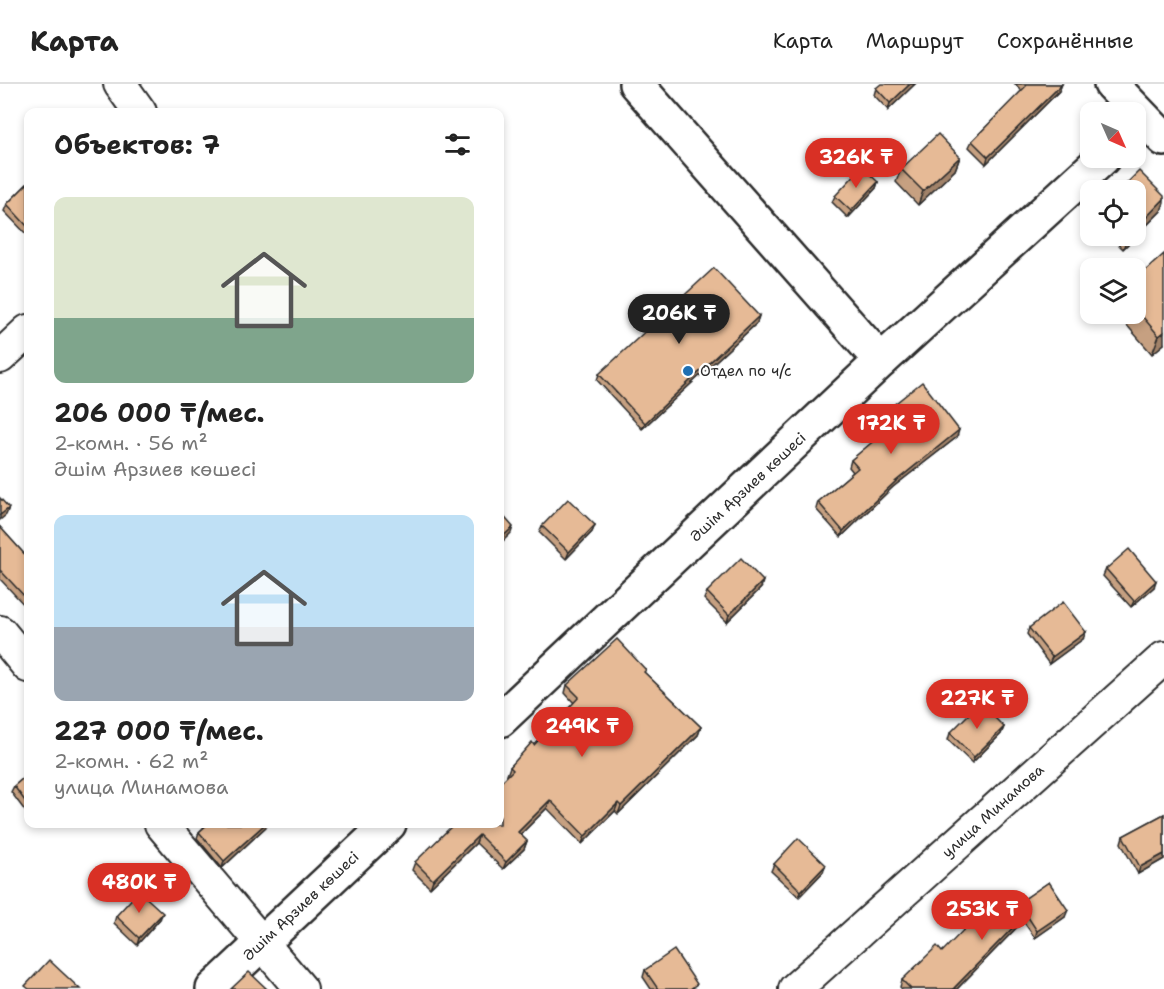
<!DOCTYPE html>
<html lang="ru">
<meta charset="utf-8">
<style>
body{margin:0;font-family:"Shantell Sans",sans-serif;background:#f6f6f6;color:#222;height:100vh;display:flex;flex-direction:column;font-size:22px;white-space:nowrap}
*{box-sizing:border-box;margin:0}
p{font-size:20px;color:#767676}
.icon{flex:none;width:33px;height:33px;fill:none;stroke:currentColor;stroke-width:2;stroke-linecap:round;stroke-linejoin:round}
.map{position:relative;flex:1;overflow:hidden}
.details{position:absolute;left:24px;top:24px;width:480px;height:720px;display:flex;flex-direction:column;background:#fff;border-radius:12px;box-shadow:0 3px 9px #0003}
.details>*{flex:none}
.needle{width:39px;rotate:135deg}
.fabs{position:absolute;left:1080px;top:18px;display:grid;gap:12px}
.fabs a{display:grid;place-items:center;width:66px;height:66px;border-radius:12px;background:#fff;box-shadow:0 3px 9px #0003;font-size:30px}
.price{position:absolute;translate:-50% -51px;padding:0 14px;border-radius:21px;background:#d93025;color:#fff;font-size:20px;line-height:39px;filter:drop-shadow(0 2px 3px #0008)}
.price::after{content:'';position:absolute;left:50%;top:36px;width:18px;height:14px;margin-left:-9px;background:inherit;clip-path:polygon(0 0,100% 0,50% 100%)}
.price.on{background:#222;color:#fff}
ul{padding:0;list-style:none}
li{display:grid;align-content:center;gap:12px;height:318px;padding:0 30px}
li span{display:grid;place-items:center;height:186px;border-radius:12px;color:#555}
li>.icon{margin-inline-start:auto}
span .icon{width:108px;height:108px;fill:#fffc;stroke-width:1}
li b{font-size:26px}
h2{display:flex;justify-content:space-between;align-items:center;height:72px;padding:0 30px;font-size:26px}
header{display:flex;align-items:center;gap:36px;box-sizing:border-box;height:84px;padding:0 30px;background:#fff;border-bottom:2px solid #e0e0e0}
header strong{font-size:28px}
nav{display:flex;gap:33px;margin-inline-start:auto;font-size:21px}
.map>svg:first-child{display:block}
</style>
<header>
<strong>Карта</strong>
<nav><a>Карта</a><a>Маршрут</a><a>Сохранённые</a></nav>
</header>
<div class="map">
<svg width="1164" height="905" viewBox="0 0 1164 905">
<rect width="100%" height="100%" fill="#fff"/>
<filter id="ink" filterUnits="userSpaceOnUse"><feTurbulence type="fractalNoise" baseFrequency=".0167" numOctaves="2"/><feDisplacementMap in="SourceGraphic" scale="12" xChannelSelector="R" yChannelSelector="G"/><feConvolveMatrix kernelMatrix="1 2 1 2 8 2 1 2 1" color-interpolation-filters="sRGB"/></filter>
<g filter="url(#ink)">
<g fill="none" stroke-linecap="round" stroke-linejoin="round">
<!-- street casing -->
<g stroke="#2b2b2b" stroke-width="36">
<g id="street">
<polyline points="120,0 140,28"/>
<polyline points="0,273 28,247"/>
<polyline points="0,548 28,582"/>
<polyline points="161,740 301,905"/>
<polyline points="795,905 1164,574"/>
</g>
</g>
<!-- secondary casing -->
<g stroke="#2b2b2b" stroke-width="38">
<g id="secondary">
<polyline points="636,0 881,277"/>
<polyline points="1111,0 1164,55"/>
<polyline points="500,636 881,277 1103,74"/>
<polyline points="213,905 389,740"/>
</g>
</g>
<!-- street -->
<use href="#street" stroke="#fff" stroke-width="32"/>
<!-- secondary -->
<use href="#secondary" stroke="#fff" stroke-width="33"/>
</g>
<!-- wall -->
<g fill="#c6a081" stroke="#2b2b2b" stroke-width="1.5">
<polygon points="915,0 888,26 874,11 876,4"/>
<polygon points="1015,0 1062,0 1059,7 986,80 969,63 972,57 1022,7"/>
<polygon points="960,73 955,86 918,121 896,98 901,85"/>
<polygon points="878,98 876,104 848,134 832,118 835,112"/>
<polygon points="28,99 28,152 4,127 7,120"/>
<polygon points="1161,127 1123,165 1110,152 1136,152"/>
<polygon points="1136,195 1164,260 1152,270 1117,230 1136,230"/>
<polygon points="757,239 642,345 597,296 599,290"/>
<polygon points="886,327 957,353 893,403 841,453 816,425 818,418 853,388 849,383 851,376 891,343 883,333"/>
<polygon points="595,441 592,448 566,475 539,448 542,442"/>
<polygon points="0,443 28,474 28,523 27,524 0,495"/>
<polygon points="1106,485 1154,503 1131,523 1103,492"/>
<polygon points="761,504 727,538 704,515 707,508"/>
<polygon points="1029,544 1083,555 1049,580 1027,550"/>
<polygon points="645,589 701,643 698,651 618,730 615,727 582,760 547,724 520,751 527,757 524,765 503,785 476,759 430,804 412,786 415,778 500,740 507,691 510,683 534,661 574,619 565,609 567,601"/>
<polygon points="1004,643 1001,650 972,679 948,656 950,649"/>
<polygon points="28,690 28,731 11,708 14,702"/>
<polygon points="1164,730 1164,775 1138,790 1121,759 1123,752"/>
<polygon points="201,740 269,740 222,784 197,754 199,748 204,743"/>
<polygon points="774,780 823,788 799,813 771,787"/>
<polygon points="1049,798 1065,833 1035,854 1023,837 957,905 902,905 900,903 902,896 942,868 992,837"/>
<polygon points="116,832 160,835 137,861 114,839"/>
<polygon points="645,886 696,905 651,905 643,893"/>
</g>
<!-- shaded-wall -->
<g fill="#a18269" stroke="#2b2b2b" stroke-width="1.5">
<polygon points="910,0 915,0 888,26 890,19"/>
<polygon points="1062,0 1059,7 986,80 988,73"/>
<polygon points="960,73 955,86 918,121 923,107"/>
<polygon points="878,98 876,104 848,134 851,127"/>
<polygon points="1164,115 1164,119 1161,127 1123,165 1128,152 1136,152 1136,144"/>
<polygon points="759,232 757,239 642,345 645,339"/>
<polygon points="1164,248 1164,260 1152,270 1159,252"/>
<polygon points="959,346 957,353 893,403 841,453 843,447 896,397"/>
<polygon points="9,424 6,431 0,436 0,431"/>
<polygon points="595,441 592,448 566,475 569,468"/>
<polygon points="513,443 511,449 500,460 500,455"/>
<polygon points="763,497 761,504 727,538 729,531"/>
<polygon points="1156,497 1154,503 1131,523 1134,517"/>
<polygon points="1086,548 1083,555 1049,580 1052,573"/>
<polygon points="701,643 698,651 618,730 621,722"/>
<polygon points="1004,643 1001,650 972,679 974,673"/>
<polygon points="550,716 547,724 515,756 518,748"/>
<polygon points="618,719 615,727 582,760 585,752"/>
<polygon points="265,740 269,740 222,784 224,777"/>
<polygon points="479,751 476,759 430,804 433,796"/>
<polygon points="527,757 524,765 503,785 506,778"/>
<polygon points="1164,770 1164,775 1138,790 1140,783"/>
<polygon points="826,781 823,788 799,813 801,807"/>
<polygon points="1068,826 1065,833 1035,854 1037,847"/>
<polygon points="163,829 160,835 137,861 139,854"/>
<polygon points="1026,830 1023,837 957,905 953,905"/>
</g>
<!-- building -->
<g fill="#e6ba96" stroke="#2b2b2b" stroke-width="1.5">
<polygon points="881,0 910,0 890,19 876,4"/>
<polygon points="1024,0 1062,0 988,73 972,57 1026,2"/>
<polygon points="938,50 960,73 923,107 901,85"/>
<polygon points="862,83 878,98 851,127 835,112"/>
<polygon points="1139,87 1164,112 1164,115 1136,144 1136,106 1120,106"/>
<polygon points="28,99 28,143 7,120"/>
<polygon points="1164,170 1164,248 1159,252 1136,225 1136,195"/>
<polygon points="714,184 759,232 645,339 599,290"/>
<polygon points="922,298 959,346 896,397 843,447 818,418 858,384 851,376 895,339 886,327"/>
<polygon points="0,414 9,424 0,431"/>
<polygon points="568,415 595,441 569,468 542,442"/>
<polygon points="500,428 513,443 500,455"/>
<polygon points="0,443 28,474 28,516 0,486"/>
<polygon points="1129,465 1156,497 1134,517 1106,485"/>
<polygon points="741,474 763,497 729,531 707,508"/>
<polygon points="1063,518 1086,548 1052,573 1029,544"/>
<polygon points="617,555 646,586 644,588 701,643 621,722 618,719 585,752 550,716 518,748 527,757 506,778 479,751 433,796 415,778 454,740 500,740 500,699 513,686 510,683 532,658 534,661 579,613 567,601"/>
<polygon points="980,619 1004,643 974,673 950,649"/>
<polygon points="28,690 28,721 14,702"/>
<polygon points="1164,730 1164,770 1140,783 1123,752"/>
<polygon points="208,740 265,740 224,777 199,748"/>
<polygon points="798,754 826,781 801,807 774,780"/>
<polygon points="1049,798 1068,826 1037,847 1026,830 953,905 911,905 902,896 937,862 942,868 982,827 992,837"/>
<polygon points="139,807 163,829 139,854 116,832"/>
<polygon points="674,866 697,900 690,905 658,905 645,886"/>
<polygon points="49,876 80,905 29,905 25,902"/>
<polygon points="249,888 267,905 231,905"/>
</g>
</g>
<!-- markers -->
<circle fill="#1f6fb2" stroke="#fff" stroke-width="2" cx="688" cy="287" r="6"/>
<g text-anchor="middle" stroke-width="4.5" stroke-linejoin="round" paint-order="stroke">
<!-- poi labels -->
<g font-size="15" fill="#2b2b2b" stroke="#fff" text-anchor="start">
<text x="700" y="292">Отдел по ч/с</text>
</g>
<!-- street labels -->
<g font-size="15" fill="#2b2b2b" stroke="#fff">
<text transform="translate(748 403) rotate(-43)" y="5">Әшім Арзиев көшесі</text>
<text transform="translate(993 727) rotate(-42)" y="5">улица Минамова</text>
<text transform="translate(301 822) rotate(-43)" y="5">Әшім Арзиев көшесі</text>
</g>
</g>
</svg>
<div class="fabs">
<a><svg class="needle" viewBox="-14 -14 28 28"><path d="M0-13l5 13h-10z" fill="#e53935"/><path d="M0 13l5-13h-10z" fill="#767676"/></svg></a>
<a><svg class="icon" aria-label="locate" viewBox="0 0 24 24"><circle cx="12" cy="12" r="6"/><path d="M12 2v4M12 18v4M2 12h4M18 12h4"/></svg></a>
<a><svg class="icon" aria-label="layers" viewBox="0 0 24 24"><path d="M12 4l9 5-9 5-9-5zM3 14l9 5 9-5"/></svg></a>
</div>
<b class="price" style="left:856px;top:105px">326K ₸</b>
<b class="price on" style="left:679px;top:261px">206K ₸</b>
<b class="price" style="left:891px;top:371px">172K ₸</b>
<b class="price" style="left:977px;top:646px">227K ₸</b>
<b class="price" style="left:582px;top:674px">249K ₸</b>
<b class="price" style="left:139px;top:830px">480K ₸</b>
<b class="price" style="left:982px;top:857px">253K ₸</b>
<section class="details">
<h2>Объектов: 7<svg class="icon" aria-label="filters" viewBox="0 0 24 24"><path d="M4 7h16M4 17h16"/><circle cx="9" cy="7" r="2"/><circle cx="15" cy="17" r="2"/></svg></h2>
<ul>
<li><span style="background:linear-gradient(#dfe7d0 65%,#7fa58c 0)"><svg class="icon" aria-label="home" viewBox="0 0 24 24"><path d="M3 11l9-7 9 7M6 9v11h12V9"/></svg></span><div><b>206 000 ₸/мес.</b><p>2-комн. · 56 m²</p><p>Әшім Арзиев көшесі</p></div></li>
<li><span style="background:linear-gradient(#bfe0f5 60%,#9aa5b1 0)"><svg class="icon" aria-label="home" viewBox="0 0 24 24"><path d="M3 11l9-7 9 7M6 9v11h12V9"/></svg></span><div><b>227 000 ₸/мес.</b><p>2-комн. · 62 m²</p><p>улица Минамова</p></div></li>
</ul>
</section>
</div>
